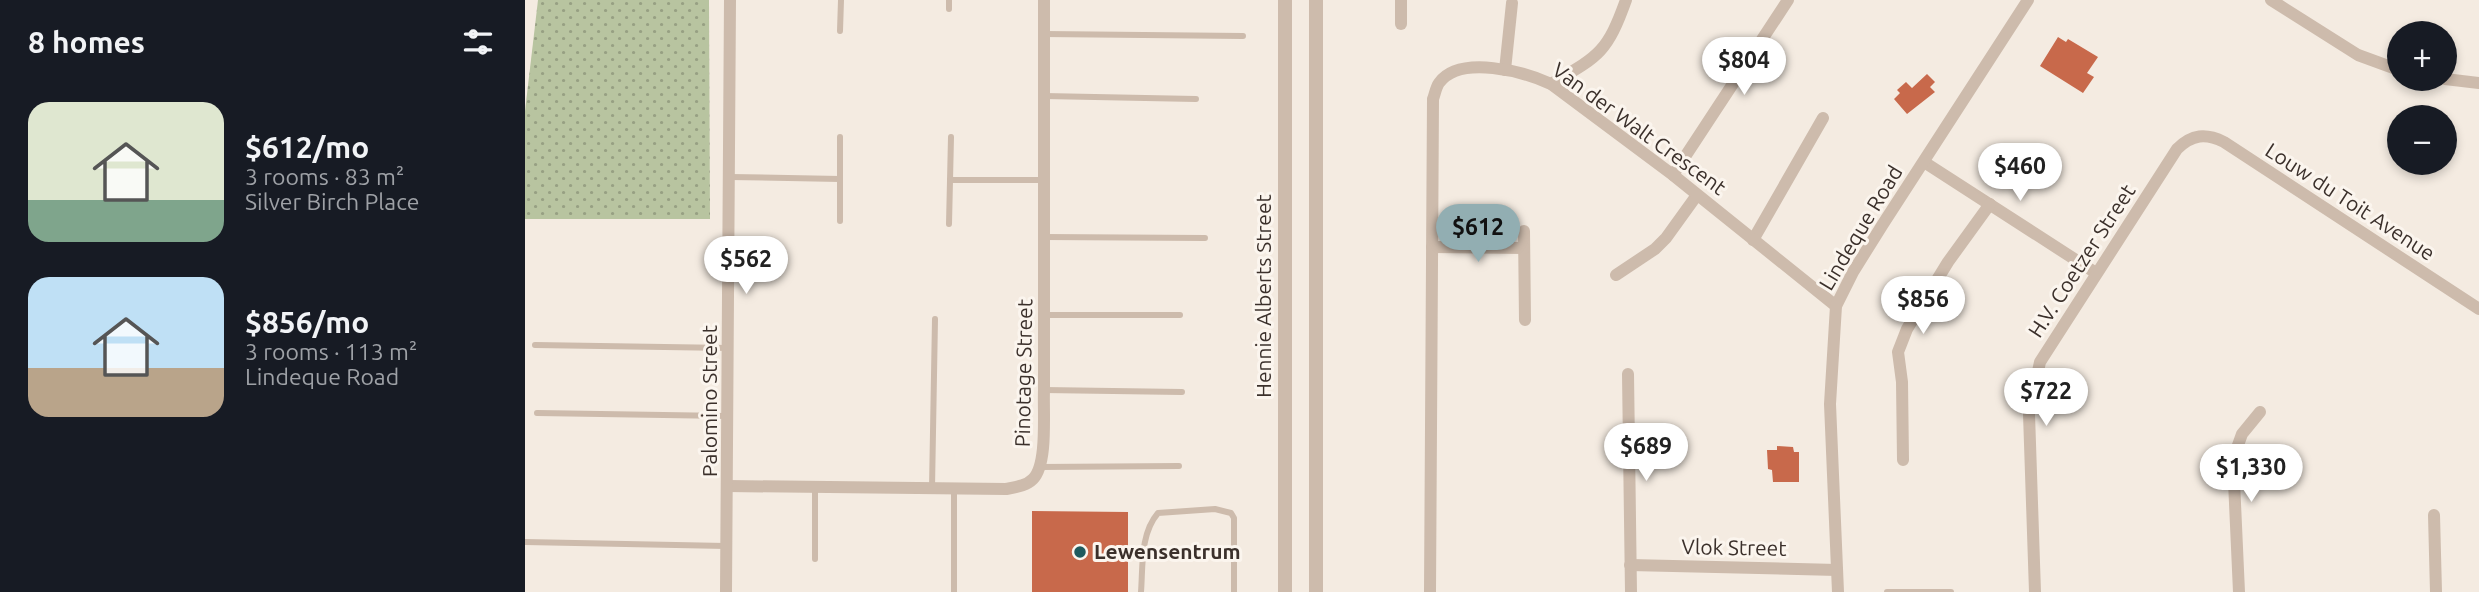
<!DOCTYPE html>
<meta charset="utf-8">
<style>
body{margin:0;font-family:Ubuntu,sans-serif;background:#242831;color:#f1f3f6;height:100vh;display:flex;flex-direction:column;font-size:26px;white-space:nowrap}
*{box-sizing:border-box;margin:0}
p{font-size:23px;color:#9ea1a6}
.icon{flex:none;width:38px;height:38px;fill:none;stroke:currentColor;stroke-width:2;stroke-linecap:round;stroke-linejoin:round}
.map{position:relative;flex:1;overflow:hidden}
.sheet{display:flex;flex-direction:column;background:#171b24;width:525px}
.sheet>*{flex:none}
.fabs{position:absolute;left:1862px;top:21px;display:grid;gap:14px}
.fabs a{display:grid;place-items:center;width:70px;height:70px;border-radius:50%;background:#171b24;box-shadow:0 4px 10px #0003;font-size:35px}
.price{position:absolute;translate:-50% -60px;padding:0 16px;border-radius:24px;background:#fff;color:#222;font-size:23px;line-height:46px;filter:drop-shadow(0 2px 4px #0008)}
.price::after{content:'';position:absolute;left:50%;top:42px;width:21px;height:16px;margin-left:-10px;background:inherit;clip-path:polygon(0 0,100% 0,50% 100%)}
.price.selected{background:#92aeb2;color:#111}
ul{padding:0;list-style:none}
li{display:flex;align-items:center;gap:21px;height:175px;padding:0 28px}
li span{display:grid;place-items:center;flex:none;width:196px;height:140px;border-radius:21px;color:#555}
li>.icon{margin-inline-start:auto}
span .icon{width:84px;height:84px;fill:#fffc;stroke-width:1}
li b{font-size:30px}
h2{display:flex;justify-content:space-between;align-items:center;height:84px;padding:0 28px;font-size:30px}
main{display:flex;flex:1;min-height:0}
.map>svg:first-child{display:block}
</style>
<main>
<section class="sheet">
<h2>8 homes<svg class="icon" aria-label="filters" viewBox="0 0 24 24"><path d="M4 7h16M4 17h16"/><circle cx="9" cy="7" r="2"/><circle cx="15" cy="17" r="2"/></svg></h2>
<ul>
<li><span style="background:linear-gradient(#dfe7d0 70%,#7fa58c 0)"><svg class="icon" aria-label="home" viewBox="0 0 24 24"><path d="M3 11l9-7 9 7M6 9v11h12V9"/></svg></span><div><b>$612/mo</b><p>3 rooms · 83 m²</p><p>Silver Birch Place</p></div></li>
<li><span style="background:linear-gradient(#bfe0f5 65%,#b9a48a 0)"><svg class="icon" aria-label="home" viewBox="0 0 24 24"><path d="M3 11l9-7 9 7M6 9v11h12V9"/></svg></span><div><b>$856/mo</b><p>3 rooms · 113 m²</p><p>Lindeque Road</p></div></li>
</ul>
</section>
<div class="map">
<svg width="1954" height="592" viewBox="0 0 1954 592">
<defs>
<pattern id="grass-dots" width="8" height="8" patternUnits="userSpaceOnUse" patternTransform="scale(1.75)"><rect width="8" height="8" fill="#b8c4a0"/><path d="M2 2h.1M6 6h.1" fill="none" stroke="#97a083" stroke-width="1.8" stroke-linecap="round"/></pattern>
</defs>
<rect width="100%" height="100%" fill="#f4ebe1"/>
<!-- grass -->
<polygon fill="url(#grass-dots)" points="13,0 184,0 185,219 0,219 0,111"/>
<!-- building -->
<g fill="#c8694b">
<polygon points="1533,37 1541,42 1543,39 1573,57 1562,73 1569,77 1558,93 1515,66"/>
<polygon points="1402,74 1410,82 1405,87 1410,92 1382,114 1369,99 1375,93 1372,90 1381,82 1387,88"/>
<polygon points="1252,446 1268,447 1269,452 1274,452 1274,482 1248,482 1247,470 1243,469 1242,450 1252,450"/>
<polygon points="507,511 603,512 603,592 507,592"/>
</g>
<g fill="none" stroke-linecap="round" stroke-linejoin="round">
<!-- service -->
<g stroke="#cdbbac" stroke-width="6">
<polyline points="424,9 424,0"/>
<polyline points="315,31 316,0"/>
<polyline points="519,34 718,36"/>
<polyline points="519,96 671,99"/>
<polyline points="205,177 315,179"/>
<polyline points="425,180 519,180"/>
<polyline points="315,221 315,137"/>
<polyline points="424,224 426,137"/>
<polyline points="519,237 680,238"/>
<polyline points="519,315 655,315"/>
<polyline points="10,345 204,348"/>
<polyline points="519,390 657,392"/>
<polyline points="12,413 202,416"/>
<polyline points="515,467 654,466"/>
<polyline points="407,488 410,319"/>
<polyline points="429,489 429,592"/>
<polyline points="0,542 201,546"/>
<polyline points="290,559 290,487"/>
<path d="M616,592C618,566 615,534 633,513L690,509L706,513L709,518V592"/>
<polyline points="1362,592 1426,592"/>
</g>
<!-- minor -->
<g stroke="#cdbbac" stroke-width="12">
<polyline points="876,0 876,24"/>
<polyline points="1746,0 1833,55 1874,70"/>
<polyline points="980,70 987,3"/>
<polyline points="1920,79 1954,83"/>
<path d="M1026,84C1074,56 1082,53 1101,0"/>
<polyline points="1399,162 1571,273"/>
<polyline points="1148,175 1263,0"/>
<polyline points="999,231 1000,320"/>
<polyline points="1228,240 1298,118"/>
<polyline points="907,247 999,248"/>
<polyline points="1091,275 1130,249 1141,238 1172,195"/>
<polyline points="1103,374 1106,592"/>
<polyline points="1378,460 1377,382 1373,352 1382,329 1423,262 1465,204"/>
<path d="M203,486L481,489C491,487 501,486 508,479C523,464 518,412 519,390V0"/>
<polyline points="1909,515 1911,592"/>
<polyline points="1105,565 1312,570"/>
<polyline points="201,592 205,0"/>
<path d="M905,592L908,99C910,94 911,87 914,83C935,54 1000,72 1026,84L1148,175L1311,306"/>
<polyline points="1313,592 1305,404 1311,306 1328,272 1358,224 1503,0"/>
<path d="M1510,592L1504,414L1515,362L1652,149C1667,134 1681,133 1699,142L1954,309"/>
<polyline points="1714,592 1708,459 1717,434 1735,412"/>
</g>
<!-- tertiary -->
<g stroke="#cdbbac" stroke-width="14">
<polyline points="791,0 791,592"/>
<polyline points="760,592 760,0"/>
</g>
</g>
<!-- markers -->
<circle fill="#1f5a5e" stroke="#fbf5ee" stroke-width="2.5" cx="555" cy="552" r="7"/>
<g text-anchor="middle" stroke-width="6" stroke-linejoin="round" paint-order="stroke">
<!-- street labels -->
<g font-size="21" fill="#3b302b" stroke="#fbf5ee">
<text transform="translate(1114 129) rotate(36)" y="7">Van der Walt Crescent</text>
<text transform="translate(1825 202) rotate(33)" y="7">Louw du Toit Avenue</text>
<text transform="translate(1336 228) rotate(-59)" y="7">Lindeque Road</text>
<text transform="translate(1557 261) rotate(-57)" y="7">H.V. Coetzer Street</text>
<text transform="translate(739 296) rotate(-90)" y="7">Hennie Alberts Street</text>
<text transform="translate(499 373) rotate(-89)" y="7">Pinotage Street</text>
<text transform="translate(185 401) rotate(-90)" y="7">Palomino Street</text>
<text transform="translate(1209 548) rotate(1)" y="7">Vlok Street</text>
</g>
<!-- poi labels -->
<g font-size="21" font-weight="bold" fill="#3b302b" stroke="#fbf5ee" text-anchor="start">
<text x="569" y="559">Lewensentrum</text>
</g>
</g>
</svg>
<div class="fabs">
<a>+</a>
<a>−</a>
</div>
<b class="price" style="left:1219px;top:97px">$804</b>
<b class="price" style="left:1495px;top:203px">$460</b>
<b class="price selected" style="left:953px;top:264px">$612</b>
<b class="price" style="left:221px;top:296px">$562</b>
<b class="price" style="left:1398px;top:336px">$856</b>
<b class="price" style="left:1521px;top:428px">$722</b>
<b class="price" style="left:1121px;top:483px">$689</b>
<b class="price" style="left:1726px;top:504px">$1,330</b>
</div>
</main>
